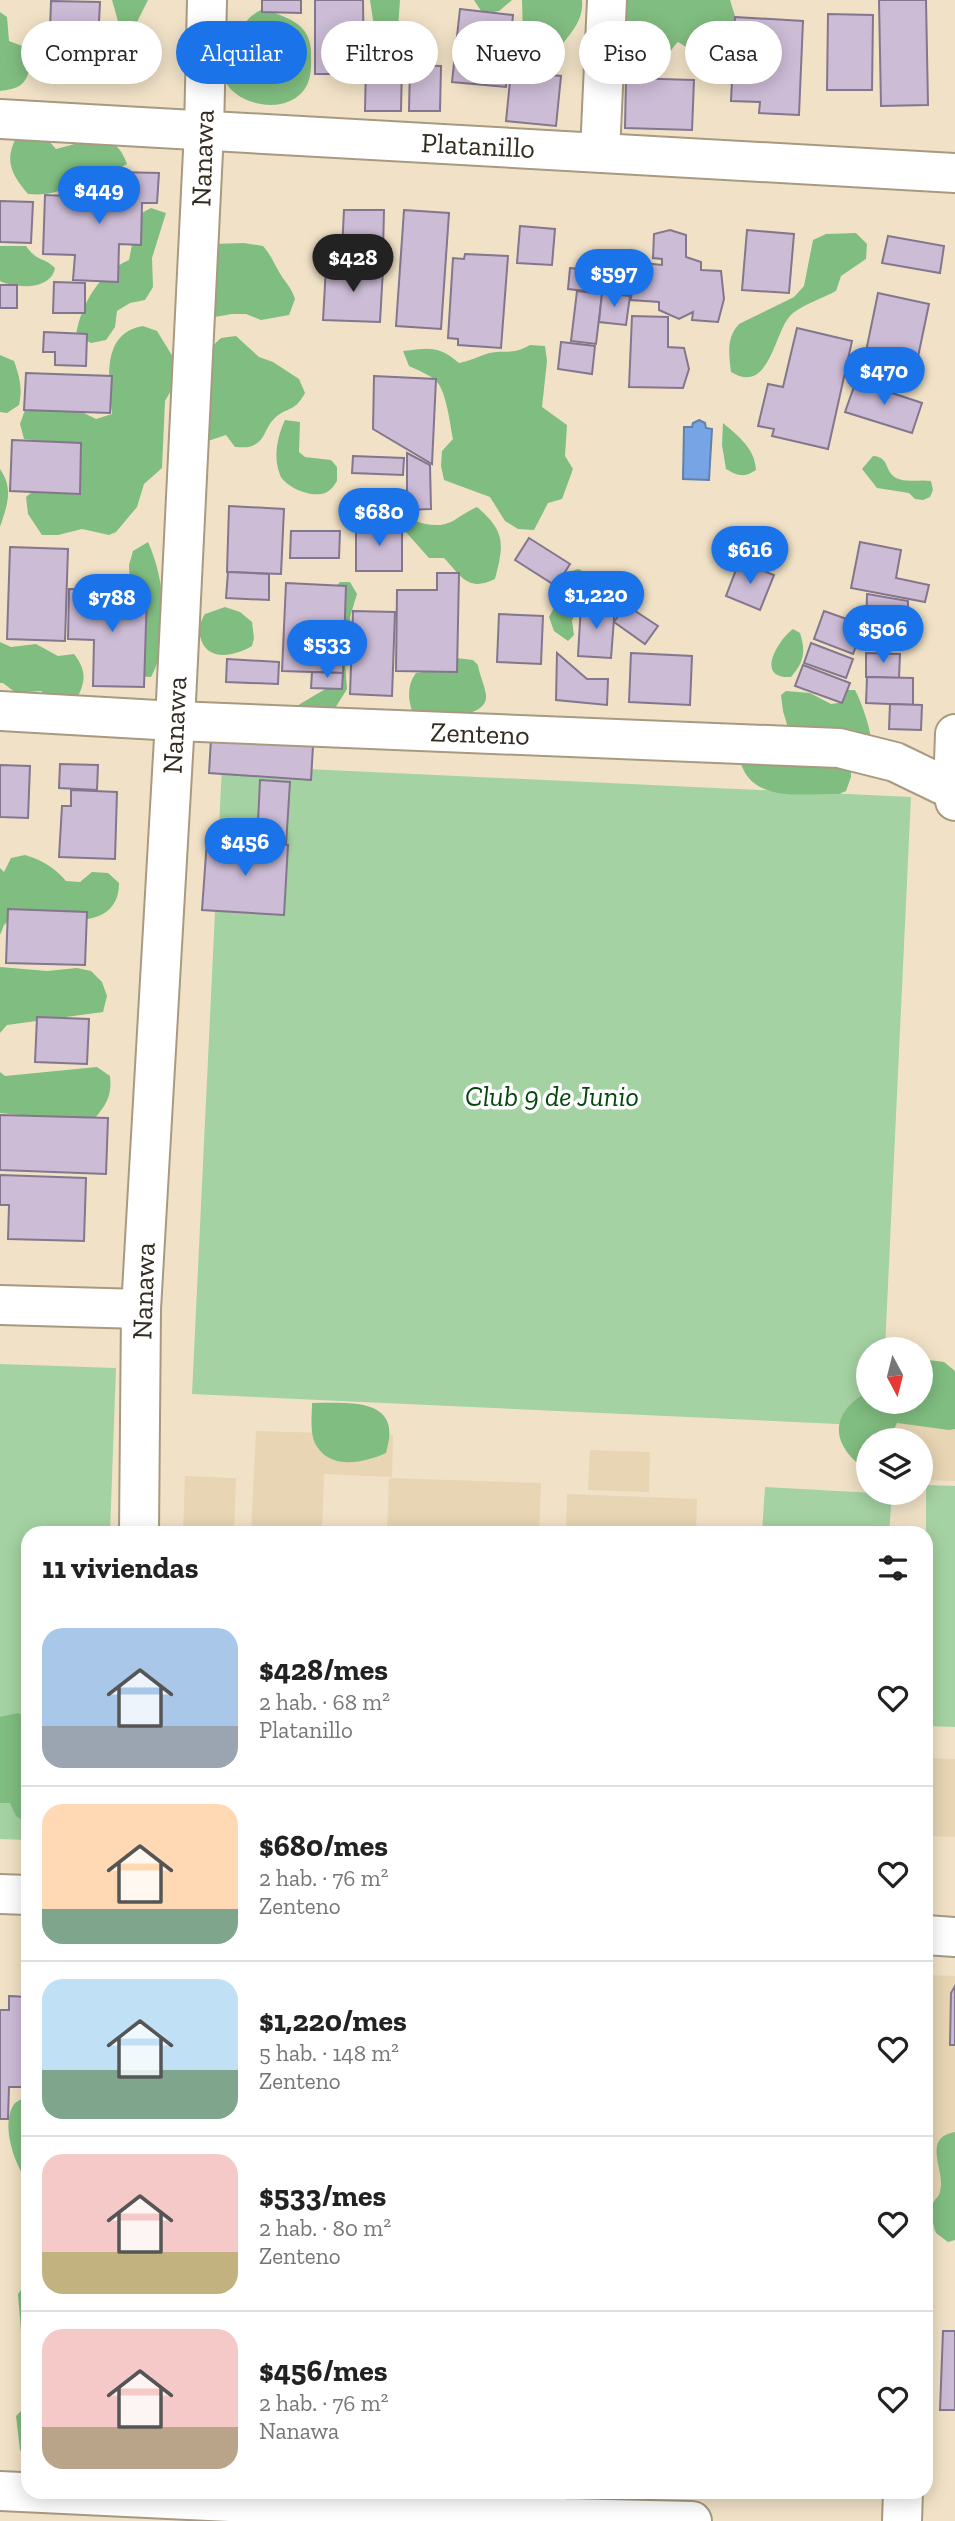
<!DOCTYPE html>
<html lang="es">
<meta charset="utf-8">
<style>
body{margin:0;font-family:"Zilla Slab",serif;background:#f2f2f2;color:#222;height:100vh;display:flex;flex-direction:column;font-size:26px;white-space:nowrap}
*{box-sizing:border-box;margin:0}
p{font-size:23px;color:#767676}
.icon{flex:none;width:38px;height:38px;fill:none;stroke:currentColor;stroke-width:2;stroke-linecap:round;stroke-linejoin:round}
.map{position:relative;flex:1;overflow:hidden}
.drawer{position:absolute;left:21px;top:1526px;width:912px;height:973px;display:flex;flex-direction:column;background:#fff;border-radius:21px;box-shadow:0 4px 18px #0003}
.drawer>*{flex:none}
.top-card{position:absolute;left:21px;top:21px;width:914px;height:63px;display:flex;gap:14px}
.needle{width:46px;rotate:173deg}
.buttons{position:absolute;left:856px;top:1337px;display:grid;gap:14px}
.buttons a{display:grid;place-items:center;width:77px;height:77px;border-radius:50%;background:#fff;box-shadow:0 4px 18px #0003;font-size:35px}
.price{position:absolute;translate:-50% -60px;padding:0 16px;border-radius:24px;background:#1a73e8;color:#fff;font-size:23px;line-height:46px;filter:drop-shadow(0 2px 4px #0008)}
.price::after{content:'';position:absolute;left:50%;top:42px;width:21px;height:16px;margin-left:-10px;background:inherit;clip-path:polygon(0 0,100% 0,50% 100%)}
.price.on{background:#222;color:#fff}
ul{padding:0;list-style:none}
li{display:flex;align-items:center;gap:21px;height:175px;padding:0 21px}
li+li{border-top:2px solid #e0e0e0}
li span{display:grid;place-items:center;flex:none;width:196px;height:140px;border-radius:21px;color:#555}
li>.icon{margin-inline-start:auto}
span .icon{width:84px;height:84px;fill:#fffc;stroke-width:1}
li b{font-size:30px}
h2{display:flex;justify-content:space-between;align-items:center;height:84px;padding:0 21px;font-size:30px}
.pill{padding:0 24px;border-radius:32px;background:#fff;box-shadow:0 4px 18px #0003;font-size:24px;line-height:63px}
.pill.on{background:#1a73e8;color:#fff}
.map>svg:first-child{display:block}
</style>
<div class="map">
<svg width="955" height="2521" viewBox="0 0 955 2521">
<rect width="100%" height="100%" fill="#f1e2c7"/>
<!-- built -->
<g fill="#e7d5b3">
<polygon points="886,1413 955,1415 955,1481 921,1480 920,1440 882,1440"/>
<polygon points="256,1431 393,1435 392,1477 324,1474 322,1533 251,1533"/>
<polygon points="590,1450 650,1452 649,1492 588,1490"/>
<polygon points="185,1476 236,1478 234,1533 183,1533"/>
<polygon points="389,1478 541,1483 539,1533 387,1533"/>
<polygon points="567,1494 697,1499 696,1533 566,1533"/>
<polygon points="926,1758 955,1759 955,1837 926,1836"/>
<polygon points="926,1975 955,1976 955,2232 926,2231"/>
</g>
<!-- green -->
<g fill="#a5d2a3">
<polygon points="222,765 911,797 885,1349 868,1349 868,1402 881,1426 192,1394"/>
<polygon points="0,1364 116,1368 110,1533 28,1533 28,1840 0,1839"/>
<polygon points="926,1485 955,1486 955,1727 926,1726"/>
<polygon points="765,1487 892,1494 889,1533 762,1533"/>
</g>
<!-- forest -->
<g fill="#80bd80">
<polygon points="112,0 148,0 137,22 135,38 127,37 119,25"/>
<polygon points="370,0 400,0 397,42 383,46 375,33"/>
<polygon points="474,0 512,0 499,11 483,14"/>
<path d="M522,0H582C584,20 571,33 559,48L545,46L531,50L523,36Z"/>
<path d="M601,0H730L739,29C731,41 714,58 697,53C691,52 684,45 678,42C672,47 670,55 663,59C647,71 623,63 606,59Z"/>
<path d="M263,9C286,17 310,23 311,51C311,62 312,72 308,83C289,125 213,100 224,64C226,58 231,51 234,45C243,27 244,18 263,9Z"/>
<path d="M0,12L7,17L9,41L25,47L29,71C25,87 15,89 0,91Z"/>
<path d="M16,138L47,139L56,149C86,143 113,125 127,164L114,171L83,172C66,191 53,196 28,194C12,175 4,161 16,138Z"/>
<path d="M151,208L166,213L152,258L153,287L145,300L130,303L117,311L115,327L106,340L91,343L76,335C81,304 100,272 129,260L138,215Z"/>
<path d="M856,233L867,244L866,259L841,276L836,291C823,298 800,306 791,315C774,331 770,396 731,372C729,354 726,338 739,324L794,297L804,286L813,240L826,234Z"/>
<path d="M244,243L263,246C270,254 273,261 278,270C284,282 290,284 295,299L289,315L261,320L246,314H232L209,318L212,244Z"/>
<path d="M0,246H26C38,263 43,256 55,268C51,290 17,289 0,281Z"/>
<path d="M143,326L157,331L173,357L176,372L173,387L165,401L162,468L144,484L137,507L116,532L109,535L82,529L58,535H42L28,514L26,497L32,492L55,491L71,444L24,439L20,424L25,410L70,406L96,419L112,414C109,382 100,333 143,326Z"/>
<path d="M236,336L259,357L273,362L299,379L305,393C294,414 285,406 272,421C265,429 264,442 252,446C248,448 240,447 235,447L226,435L211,440H196V361L221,338Z"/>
<path d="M530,345L545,346L547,361L542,407L567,425L565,456L573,469L562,499L548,503L534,530L518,529L505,521L490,497L444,480L441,466L442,451L453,439C450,424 446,388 435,380C428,374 417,370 409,366L403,351C429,348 438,345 459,363C469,361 477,357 486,354C504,349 511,356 530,345Z"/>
<path d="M0,355L14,361C19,375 23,389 19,405L7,413L0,412Z"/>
<path d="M285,420L300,422L299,452L305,457L331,460L337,467V481C334,486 330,491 325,493C312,498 286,488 280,475C273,457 277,437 285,420Z"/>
<path d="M723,423C738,436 755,448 756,470C744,478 738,476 726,469L722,445Z"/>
<path d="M873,456C890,457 884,471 896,478C906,483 920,479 931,481L933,490L930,497L923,500L915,499L909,493L877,488L862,469Z"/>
<path d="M0,469C14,489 7,506 0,527Z"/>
<path d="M373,493C386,497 390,503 400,512C414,523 436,530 453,521C461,516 468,511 477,507C506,532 504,544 495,579C468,592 462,577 444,558H429L397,522L365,518L352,509L359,495Z"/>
<path d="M148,542C165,579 171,641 151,677L135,676L129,565L133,551Z"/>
<path d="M578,569L593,575C611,602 604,607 575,614L572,621L574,635L568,641L554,631L549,617L561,595L563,574Z"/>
<polygon points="340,582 350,582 357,594 350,617 350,633 344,649 347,689 329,718 295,707 327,688 333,646 334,589"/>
<path d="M225,607L240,612L252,622L254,638L252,646C235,656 206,663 200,636C199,627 200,622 205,614Z"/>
<path d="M793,629L800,633C806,652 804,662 791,677C754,679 778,640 793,629Z"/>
<path d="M0,642L11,647L36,644L58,656L74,654C87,671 86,682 76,700L53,702L41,691L16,693L3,683H0Z"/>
<path d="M456,658L473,660L478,665C479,674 487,691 486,698C485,719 431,719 415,717C408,704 406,686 416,673L437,670Z"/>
<path d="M848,690H855C861,701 871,729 871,741L851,755V777L846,791L839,794C803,793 748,805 739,756L791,738L783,711L781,695L786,691L810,693L831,704L838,703Z"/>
<path d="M25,855C42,860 54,867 66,881L80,882L92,872L108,873L119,883C119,936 50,918 15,915L4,925L0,935V868L4,872L11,858Z"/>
<polygon points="0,967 47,971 77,968 91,971 102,982 107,996 103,1012 7,1025 0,1033"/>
<path d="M97,1067L110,1076C112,1095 107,1104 95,1118L79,1121L0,1113V1072L5,1076Z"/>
<path d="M921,1359L944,1362L955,1371V1429L949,1430L897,1423L889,1440H868V1465L861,1466C829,1441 832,1411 868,1392V1402H920Z"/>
<path d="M312,1403C350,1403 404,1397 386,1453C366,1462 333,1470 318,1448C309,1436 312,1417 312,1403Z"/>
<polygon points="18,1713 28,1720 28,1824 16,1816 10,1803 0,1803 0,1717"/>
<path d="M28,2095V2183C15,2165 0,2125 14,2104C17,2101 24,2098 28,2095Z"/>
<path d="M955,2132V2240L948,2242L936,2233C933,2224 929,2210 934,2201C936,2198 939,2196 940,2192C947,2172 920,2138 955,2132Z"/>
<polygon points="28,2280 28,2358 23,2356 18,2294"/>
<polygon points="28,2404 28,2463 20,2450 16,2416"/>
</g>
<!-- water -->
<polygon fill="#77a4e5" stroke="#6280aa" stroke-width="2" points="699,420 705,423 706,428 712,429 709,480 683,479 684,427 692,427 693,423"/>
<!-- building -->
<g fill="#ccbcd6" stroke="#84768d" stroke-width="2">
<polygon points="262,0 301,0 301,13 262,12"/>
<polygon points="315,0 363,0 364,74 315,74"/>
<polygon points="879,0 926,0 928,105 881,106"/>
<polygon points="51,1 100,2 97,62 49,60"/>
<polygon points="460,9 513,15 506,87 452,82"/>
<polygon points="828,14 873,15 872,90 827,90"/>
<polygon points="735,17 803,21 799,115 759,113 760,102 731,101"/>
<polygon points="366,64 402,64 401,111 365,111"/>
<polygon points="410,65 441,66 440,111 409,111"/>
<polygon points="511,71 561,76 556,126 506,121"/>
<polygon points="626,78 694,80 692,130 625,128"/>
<polygon points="117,172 159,173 157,203 142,203 141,245 119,244 118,282 73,280 75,255 43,254 45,195 116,198"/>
<polygon points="0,201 33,202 31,243 0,242"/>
<polygon points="344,210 384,210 383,252 342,250"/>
<polygon points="404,210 449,213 441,329 396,326"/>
<polygon points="520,226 555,229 552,265 517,263"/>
<polygon points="670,230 686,235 686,257 701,262 701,270 721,271 724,299 718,322 692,320 693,312 679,319 659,310 659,302 631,300 634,262 662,265 662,259 653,258 654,234"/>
<polygon points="747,230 794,234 789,293 742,290"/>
<polygon points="888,236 944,246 940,273 882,263"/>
<polygon points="465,254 508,256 501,348 458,345 458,339 448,338 453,258 464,259"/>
<polygon points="326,267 383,269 380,322 323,320"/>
<polygon points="570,268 632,275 630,296 568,289"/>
<polygon points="54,282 85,283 85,313 53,313"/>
<rect x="0" y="285" width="17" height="23"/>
<polygon points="577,291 602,294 596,344 571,341"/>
<polygon points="602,293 630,296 626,325 599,322"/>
<polygon points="878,293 929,304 914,376 863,366"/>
<polygon points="632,316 668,317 668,347 684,348 689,369 683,388 629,387"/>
<polygon points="797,328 852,341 828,449 772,436 774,429 758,426 768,384 783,387"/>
<polygon points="44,332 87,334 86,366 55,365 55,352 43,352"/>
<polygon points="561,342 595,346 592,374 558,369"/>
<polygon points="26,373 112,376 110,413 24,410"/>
<polygon points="374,376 436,379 432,464 373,429"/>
<polygon points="856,381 922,403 912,433 845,412"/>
<polygon points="12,440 81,443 80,494 10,491"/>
<polygon points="407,453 430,465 431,509 407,510"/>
<polygon points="353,456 404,458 403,475 352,473"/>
<polygon points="229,506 284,509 281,574 227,572"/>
<polygon points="402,525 402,571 356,571 356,526"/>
<polygon points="291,531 340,531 339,558 290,558"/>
<polygon points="529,538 570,564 556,586 515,560"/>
<polygon points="860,542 901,550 896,578 929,585 925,602 851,588"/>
<polygon points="10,547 68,549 65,641 7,639"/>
<polygon points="739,562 774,575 760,610 726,596"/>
<polygon points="228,572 269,574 269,600 226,598"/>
<polygon points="437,573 459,573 457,672 396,671 397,590 437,590"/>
<polygon points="286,583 346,586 343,673 282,671"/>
<polygon points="69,589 147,592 144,687 93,686 94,640 68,639"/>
<polygon points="867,594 908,601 907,641 866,640"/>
<polygon points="581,604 615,606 611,658 578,656"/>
<polygon points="626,605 658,626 645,644 614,622"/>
<polygon points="353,611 395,612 392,696 350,694"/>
<polygon points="824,611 864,625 853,654 814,639"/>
<polygon points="499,614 543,616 541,664 497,662"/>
<polygon points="811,643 853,659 846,678 804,663"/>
<polygon points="557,653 587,679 608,679 607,705 556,700"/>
<polygon points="631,653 692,656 690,705 629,702"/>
<polygon points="866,653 900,654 899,678 866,677"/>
<polygon points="227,659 279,662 278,684 226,682"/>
<polygon points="803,665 850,683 842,703 795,686"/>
<polygon points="312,672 343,673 342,689 311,688"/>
<polygon points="867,677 913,678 913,705 866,703"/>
<polygon points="890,704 922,705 921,730 889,729"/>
<polygon points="211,739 313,746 311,780 209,773"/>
<polygon points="60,764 98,765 97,790 59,788"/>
<polygon points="0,765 30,766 28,818 0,817"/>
<polygon points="260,780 290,782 286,845 257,843"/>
<polygon points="71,790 117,792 115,859 59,857 62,806 71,806"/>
<polygon points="207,840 288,845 284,915 202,910"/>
<polygon points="8,909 87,912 85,965 6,963"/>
<polygon points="37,1017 89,1019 87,1064 35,1062"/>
<polygon points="0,1115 108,1118 106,1174 0,1170"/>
<polygon points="0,1175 86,1178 84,1241 8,1239 9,1205 0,1205"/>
<polygon points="955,1986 955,2045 950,2045 951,1993"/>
<polygon points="9,1996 28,1997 28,2087 9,2087 8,2119 0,2119 0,2010 9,2010"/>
<polygon points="943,2331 955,2331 955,2410 940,2410"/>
</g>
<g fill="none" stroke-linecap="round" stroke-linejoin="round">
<!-- minor casing -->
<g stroke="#a89a81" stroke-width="42">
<g id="minor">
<polyline points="0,119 955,173"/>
<polyline points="600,152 607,0"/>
<polyline points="0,711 175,721 839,748 895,762 953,790"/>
<polyline points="955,734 953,790 955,801"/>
<polyline points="0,1305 141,1309"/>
<polyline points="139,1533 141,1309 175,721 204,131 207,0"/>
<polyline points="0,1894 28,1895"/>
<polyline points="926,1935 955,1937"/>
<polyline points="0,2491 565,2518 692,2521"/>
<polyline points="902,2521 903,2492"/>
</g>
</g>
<!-- minor -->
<use href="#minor" stroke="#fff" stroke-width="38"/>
</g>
<g text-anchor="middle" stroke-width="7" stroke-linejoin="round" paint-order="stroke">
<!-- street labels -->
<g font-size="28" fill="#322c21" stroke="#fff">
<text transform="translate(478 145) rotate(3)" y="10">Platanillo</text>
<text transform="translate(202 158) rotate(-88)" y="10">Nanawa</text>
<text transform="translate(174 725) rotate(-87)" y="10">Nanawa</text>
<text transform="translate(480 733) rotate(2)" y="10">Zenteno</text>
<text transform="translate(143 1291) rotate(-88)" y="10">Nanawa</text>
</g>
<!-- park labels -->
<g font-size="28" font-style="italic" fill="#03470c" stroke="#fff">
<text x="552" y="1106">Club 9 de Junio</text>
</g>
</g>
</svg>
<div class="buttons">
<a><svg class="needle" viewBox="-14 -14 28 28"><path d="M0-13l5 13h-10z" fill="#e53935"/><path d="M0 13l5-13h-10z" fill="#767676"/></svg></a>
<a><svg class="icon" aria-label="layers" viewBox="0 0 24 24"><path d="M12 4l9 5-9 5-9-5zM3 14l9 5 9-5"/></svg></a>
</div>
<b class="price" style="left:99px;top:226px">$449</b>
<b class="price on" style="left:353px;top:294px">$428</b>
<b class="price" style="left:614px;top:309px">$597</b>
<b class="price" style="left:884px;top:407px">$470</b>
<b class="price" style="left:379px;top:548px">$680</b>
<b class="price" style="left:750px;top:586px">$616</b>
<b class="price" style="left:596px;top:631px">$1,220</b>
<b class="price" style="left:112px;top:634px">$788</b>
<b class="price" style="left:883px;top:665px">$506</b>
<b class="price" style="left:327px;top:680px">$533</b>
<b class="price" style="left:245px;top:878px">$456</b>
<div class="top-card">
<a class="pill">Comprar</a>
<a class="pill on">Alquilar</a>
<a class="pill">Filtros</a>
<a class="pill">Nuevo</a>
<a class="pill">Piso</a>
<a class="pill">Casa</a>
</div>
<section class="drawer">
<h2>11 viviendas<svg class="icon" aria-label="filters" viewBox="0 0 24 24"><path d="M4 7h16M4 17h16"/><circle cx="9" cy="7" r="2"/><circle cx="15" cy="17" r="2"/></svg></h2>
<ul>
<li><span style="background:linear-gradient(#a9c7e8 70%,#9aa5b1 0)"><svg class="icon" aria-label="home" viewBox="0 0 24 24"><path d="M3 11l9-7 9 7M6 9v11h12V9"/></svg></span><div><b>$428/mes</b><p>2 hab. · 68 m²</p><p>Platanillo</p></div><svg class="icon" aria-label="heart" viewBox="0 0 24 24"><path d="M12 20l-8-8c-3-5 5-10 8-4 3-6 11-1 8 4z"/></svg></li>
<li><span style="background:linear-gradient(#ffd9b3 75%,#7fa58c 0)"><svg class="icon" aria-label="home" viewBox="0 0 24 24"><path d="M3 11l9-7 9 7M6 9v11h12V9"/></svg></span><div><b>$680/mes</b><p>2 hab. · 76 m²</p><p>Zenteno</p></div><svg class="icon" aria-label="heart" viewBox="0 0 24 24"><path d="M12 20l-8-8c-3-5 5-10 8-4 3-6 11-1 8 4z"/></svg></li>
<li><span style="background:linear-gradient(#bfe0f5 65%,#7fa58c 0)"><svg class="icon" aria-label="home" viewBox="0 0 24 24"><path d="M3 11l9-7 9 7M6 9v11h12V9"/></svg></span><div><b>$1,220/mes</b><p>5 hab. · 148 m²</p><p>Zenteno</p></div><svg class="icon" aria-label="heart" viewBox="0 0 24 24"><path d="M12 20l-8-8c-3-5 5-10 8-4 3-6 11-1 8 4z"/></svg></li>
<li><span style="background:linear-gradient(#f6c9c9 70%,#c2b280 0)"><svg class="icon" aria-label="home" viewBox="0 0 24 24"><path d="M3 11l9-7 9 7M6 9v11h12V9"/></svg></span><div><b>$533/mes</b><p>2 hab. · 80 m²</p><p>Zenteno</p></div><svg class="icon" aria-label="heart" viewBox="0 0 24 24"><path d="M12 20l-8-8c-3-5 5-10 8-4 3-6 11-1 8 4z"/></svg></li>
<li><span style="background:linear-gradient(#f6c9c9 70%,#b9a48a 0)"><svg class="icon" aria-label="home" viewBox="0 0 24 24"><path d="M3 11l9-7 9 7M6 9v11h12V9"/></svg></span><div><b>$456/mes</b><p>2 hab. · 76 m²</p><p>Nanawa</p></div><svg class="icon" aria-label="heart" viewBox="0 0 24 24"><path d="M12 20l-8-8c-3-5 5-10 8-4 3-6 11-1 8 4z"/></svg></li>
</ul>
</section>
</div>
